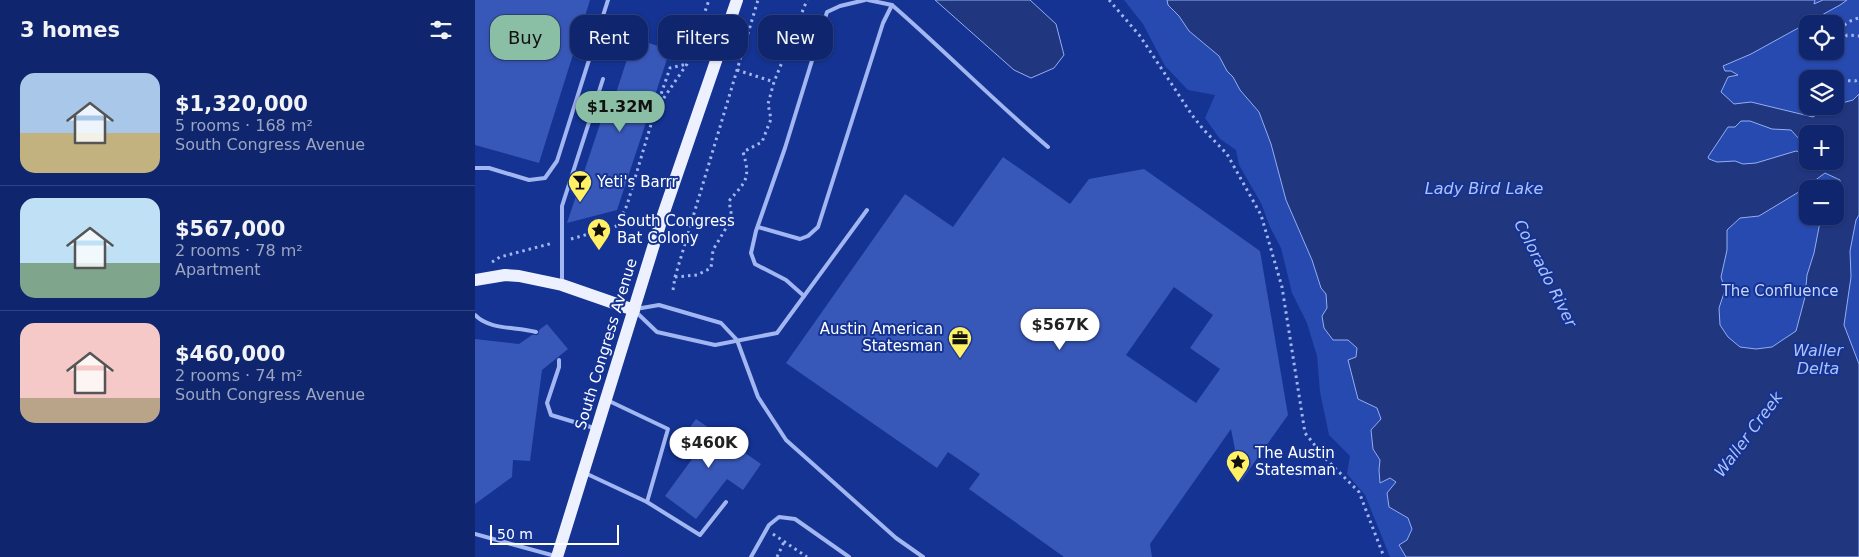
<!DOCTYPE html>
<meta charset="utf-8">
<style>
body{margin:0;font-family:"DejaVu Sans",sans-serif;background:#1d3276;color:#f1f3f6;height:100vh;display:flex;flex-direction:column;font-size:19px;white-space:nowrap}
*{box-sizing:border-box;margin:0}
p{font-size:16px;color:#9ba5c2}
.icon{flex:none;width:28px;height:28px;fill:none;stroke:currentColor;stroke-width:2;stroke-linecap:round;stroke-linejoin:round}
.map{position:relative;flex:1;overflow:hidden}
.sheet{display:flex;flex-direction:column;background:#0f266e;width:475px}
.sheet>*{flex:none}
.guide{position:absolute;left:15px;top:15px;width:475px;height:45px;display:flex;gap:10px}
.buttons{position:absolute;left:1324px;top:15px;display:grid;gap:10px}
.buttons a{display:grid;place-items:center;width:45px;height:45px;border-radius:10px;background:#0f266e;box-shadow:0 1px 4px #0004,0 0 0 1px #2f4381;font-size:25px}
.scale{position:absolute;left:15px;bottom:12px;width:129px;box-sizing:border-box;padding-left:5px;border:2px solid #fff;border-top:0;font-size:14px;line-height:18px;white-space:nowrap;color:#fff;-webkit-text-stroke:4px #143392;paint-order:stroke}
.price{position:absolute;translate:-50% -42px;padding:0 11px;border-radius:18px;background:#fff;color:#222;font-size:16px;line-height:32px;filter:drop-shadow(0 1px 2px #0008)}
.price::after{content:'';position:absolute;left:50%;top:30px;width:15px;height:11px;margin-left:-8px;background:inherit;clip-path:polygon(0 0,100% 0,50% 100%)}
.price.active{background:#8abfa5;color:#111}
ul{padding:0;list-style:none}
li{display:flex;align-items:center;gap:15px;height:125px;padding:0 20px}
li+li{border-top:1px solid #2f4381}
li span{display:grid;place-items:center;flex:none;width:140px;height:100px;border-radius:15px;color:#555}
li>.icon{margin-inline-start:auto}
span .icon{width:60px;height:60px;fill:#fffc;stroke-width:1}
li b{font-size:21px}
h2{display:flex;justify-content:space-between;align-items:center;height:60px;padding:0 20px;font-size:21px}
.chip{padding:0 18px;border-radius:15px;background:#0f266e;box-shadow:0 1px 4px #0004,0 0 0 1px #2f4381;font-size:18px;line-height:45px}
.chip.active{background:#8abfa5;color:#111}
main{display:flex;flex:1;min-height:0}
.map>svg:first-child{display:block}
</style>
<main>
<section class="sheet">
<h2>3 homes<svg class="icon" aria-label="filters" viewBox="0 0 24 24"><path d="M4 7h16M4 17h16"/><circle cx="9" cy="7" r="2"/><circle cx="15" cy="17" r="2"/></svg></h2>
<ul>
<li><span style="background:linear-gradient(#a9c7e8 60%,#c2b280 0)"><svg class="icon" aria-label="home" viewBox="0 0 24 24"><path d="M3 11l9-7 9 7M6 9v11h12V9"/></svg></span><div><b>$1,320,000</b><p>5 rooms · 168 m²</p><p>South Congress Avenue</p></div></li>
<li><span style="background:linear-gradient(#bfe0f5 65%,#7fa58c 0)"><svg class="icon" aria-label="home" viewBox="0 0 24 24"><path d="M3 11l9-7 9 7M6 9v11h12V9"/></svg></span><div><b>$567,000</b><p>2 rooms · 78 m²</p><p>Apartment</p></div></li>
<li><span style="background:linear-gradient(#f6c9c9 75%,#b9a48a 0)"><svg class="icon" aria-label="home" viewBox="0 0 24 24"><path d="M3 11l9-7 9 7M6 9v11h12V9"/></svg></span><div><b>$460,000</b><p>2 rooms · 74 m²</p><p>South Congress Avenue</p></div></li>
</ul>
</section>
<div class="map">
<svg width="1384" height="557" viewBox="0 0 1384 557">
<rect width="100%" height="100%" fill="#143392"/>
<!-- green -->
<g fill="#274ab1" fill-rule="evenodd">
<polygon points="649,0 692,0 693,5 704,16 714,31 744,56 752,71 758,77 765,90 784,112 796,144 811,200 837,260 846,288 851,294 852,308 867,340 873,340 883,348 881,358 883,399 902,408 906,419 896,430 898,449 905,460 904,470 905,483 915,478 922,482 914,507 933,518 937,529 932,540 924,545 931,557 915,557 890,495 872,474 875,456 854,435 845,392 842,356 832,323 817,293 806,248 795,227 786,203 764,165 761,150 745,139 730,118 740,95 713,90 690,66 668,24"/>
<path d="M1340,0H1384V408H1265L1158,131L1238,67L1347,0L1338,5ZM1332,24H1360V51H1332ZM1332,79H1360V106H1332ZM1332,134H1360V161H1332ZM1332,189H1360V216H1332Z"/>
</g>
<!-- water -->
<g fill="#20367f" stroke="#94aef4" fill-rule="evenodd">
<polygon points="460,0 555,0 581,24 589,55 579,68 556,78 539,70"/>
<path d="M692,0H1340L1339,4L1348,0H1372L1365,5L1276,54L1248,66L1250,71H1256L1263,75L1253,77L1246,92L1259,104L1276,102L1338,117L1356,106L1378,100L1384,94V215L1381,220L1375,251L1376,277L1369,325L1384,364V557H931L924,545L932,540L937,529L933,518L914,507L912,493L921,482L915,478L905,483L904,470L905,460L898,449L896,430L906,419L902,408L883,399L873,360L881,357L882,348L873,340H858L849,328L847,316L852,308L851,294L846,288L837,260L811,200L796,144L784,112L765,90L758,77L752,71L744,56L714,31L704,16L693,5ZM1266,121H1275L1297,129L1316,130L1325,140L1332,141V134H1360V161H1332V152L1331,154L1321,151L1281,163L1268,164L1260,161L1242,162L1234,159L1233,157L1253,127H1260ZM1350,173L1365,180L1367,192L1360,201V216H1349L1345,222L1339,253L1332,275L1330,297L1321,331L1297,347L1281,349L1265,347L1253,337L1245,325L1244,308L1250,290L1246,277L1252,250V230L1265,218L1284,216L1327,190Z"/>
</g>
<!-- building -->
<g fill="#3858b9" fill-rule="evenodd">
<polygon points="0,0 115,0 64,163 0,145"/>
<polygon points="159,38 195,50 142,210 92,223 135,94 140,96"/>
<path d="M528,157L595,204L614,179L669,169L785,251L813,415L766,481L756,429L675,544L677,557H589L494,489L505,474L473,452L462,468L311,363L430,194L478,227ZM699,287L738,315L715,348L745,369L721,403L651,355Z"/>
<polygon points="72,324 93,349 67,370 55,461 38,460 37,477 0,504 0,339 44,344 57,335 63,335 64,330"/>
<polygon points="221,419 286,464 268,490 252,479 221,519 190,496 220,455 203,444"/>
</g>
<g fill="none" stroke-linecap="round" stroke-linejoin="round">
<!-- path -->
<g stroke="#a2b6f1" stroke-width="3" stroke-dasharray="2.5 4" stroke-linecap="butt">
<polyline points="634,0 665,36 717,115 728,129 752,154 786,215 807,287 830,433 851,459 884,492 909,557"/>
<path d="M1360,42C1363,29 1371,21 1384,18"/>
<polyline points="1360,47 1368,47 1368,39 1372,35 1384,36"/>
<polyline points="262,70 299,82"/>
<polyline points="1360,80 1380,81 1384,79"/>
<polyline points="182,106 195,68 212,64"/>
<polyline points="148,214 152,205 180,111 212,64 234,0"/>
<polyline points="96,239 145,225"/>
<polyline points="17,262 25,257 78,243"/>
<path d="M200,277L222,275L236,268L238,250L257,218L254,201C271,181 276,179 268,152L287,142L296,119L293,104L299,82L332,0"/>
<polyline points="198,290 200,277 283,0"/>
<polyline points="298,534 332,557"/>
<polyline points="302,557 309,542"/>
</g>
<!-- lane -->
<g stroke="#a2b6f1" stroke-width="4">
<path d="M417,5C470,51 519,101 573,147"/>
<polyline points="120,41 133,45"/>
<polyline points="0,168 14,168 54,180 70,178 82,161 133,0"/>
<polyline points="283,227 325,239 333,236 343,227 408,23 417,5 393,0"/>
<polyline points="87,283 87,206 128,79"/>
<polyline points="329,296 311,280 280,264 276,253 281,231 310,148 352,12 365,6 390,0"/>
<polyline points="161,309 184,305 246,323 262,340 283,397 311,440 421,538 448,557"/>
<polyline points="160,311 182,332 240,345 302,333 392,210"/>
<path d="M0,315C16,331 41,326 61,332"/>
<polyline points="84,360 84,367 72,403 76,415 119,428"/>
<polyline points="132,400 193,429 172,502"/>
<polyline points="110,473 172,502 225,535 251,502"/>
<polyline points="0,534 80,556"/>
<polyline points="276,557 294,525 304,517 320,519 374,557"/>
</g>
<!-- primary -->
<g stroke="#edf0ff" stroke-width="12">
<polyline points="0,280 30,275 44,276 87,285 159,310"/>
<polyline points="82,557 189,212 262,0"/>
</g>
</g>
<!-- icons -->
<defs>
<g id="bar-pin" transform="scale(1.25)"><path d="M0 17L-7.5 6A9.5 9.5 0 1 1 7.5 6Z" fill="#fff163" stroke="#143392"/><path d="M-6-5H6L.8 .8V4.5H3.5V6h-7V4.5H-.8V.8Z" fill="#111"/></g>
<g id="sight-pin" transform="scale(1.25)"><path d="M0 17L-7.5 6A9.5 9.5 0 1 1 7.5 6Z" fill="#fff163" stroke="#143392"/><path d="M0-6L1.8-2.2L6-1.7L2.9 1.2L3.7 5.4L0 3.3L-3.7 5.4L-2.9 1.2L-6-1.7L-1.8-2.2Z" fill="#111"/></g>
<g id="office-pin" transform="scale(1.25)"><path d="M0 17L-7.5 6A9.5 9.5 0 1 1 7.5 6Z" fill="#fff163" stroke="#143392"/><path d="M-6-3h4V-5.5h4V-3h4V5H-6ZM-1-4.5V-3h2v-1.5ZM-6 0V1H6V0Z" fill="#111"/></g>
</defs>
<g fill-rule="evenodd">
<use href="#bar-pin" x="105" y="182"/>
<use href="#sight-pin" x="124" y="230"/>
<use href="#office-pin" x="485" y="338"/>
<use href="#sight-pin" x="763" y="462"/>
</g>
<g text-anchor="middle" stroke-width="4" stroke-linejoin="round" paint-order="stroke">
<!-- poi labels -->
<g font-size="15" fill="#fff" stroke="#143392" text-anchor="start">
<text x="122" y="187">Yeti's Barrr</text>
<text x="142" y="226">South Congress<tspan x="142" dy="17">Bat Colony</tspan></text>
<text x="468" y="334" text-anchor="end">Austin American<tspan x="468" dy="17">Statesman</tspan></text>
<text x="780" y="458">The Austin<tspan x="780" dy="17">Statesman</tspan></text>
</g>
<!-- park labels -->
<g font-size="15" fill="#cad6fc" stroke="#143392">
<text x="1305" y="296">The Confluence</text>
</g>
<!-- street labels -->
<g font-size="15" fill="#fff" stroke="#143392">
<text transform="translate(131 344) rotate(-73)" y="5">South Congress Avenue</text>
</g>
<!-- water labels -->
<g font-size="16" font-style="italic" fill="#aec2f8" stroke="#143392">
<text x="1009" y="194">Lady Bird Lake</text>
<text transform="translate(1071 273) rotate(63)" y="6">Colorado River</text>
<text x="1343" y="356">Waller<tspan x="1343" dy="18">Delta</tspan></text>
<text transform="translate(1273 434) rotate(-53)" y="6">Waller Creek</text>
</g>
</g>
</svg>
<div class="buttons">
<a><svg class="icon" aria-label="locate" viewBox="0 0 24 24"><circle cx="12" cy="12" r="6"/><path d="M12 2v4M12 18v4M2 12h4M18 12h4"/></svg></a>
<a><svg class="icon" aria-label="layers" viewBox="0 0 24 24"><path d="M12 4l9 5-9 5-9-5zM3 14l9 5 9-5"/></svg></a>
<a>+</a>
<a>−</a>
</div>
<div class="scale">50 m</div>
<b class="price active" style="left:145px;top:133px">$1.32M</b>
<b class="price" style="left:585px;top:351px">$567K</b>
<b class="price" style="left:234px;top:469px">$460K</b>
<div class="guide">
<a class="chip active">Buy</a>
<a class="chip">Rent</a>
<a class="chip">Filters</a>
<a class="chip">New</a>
</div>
</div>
</main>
